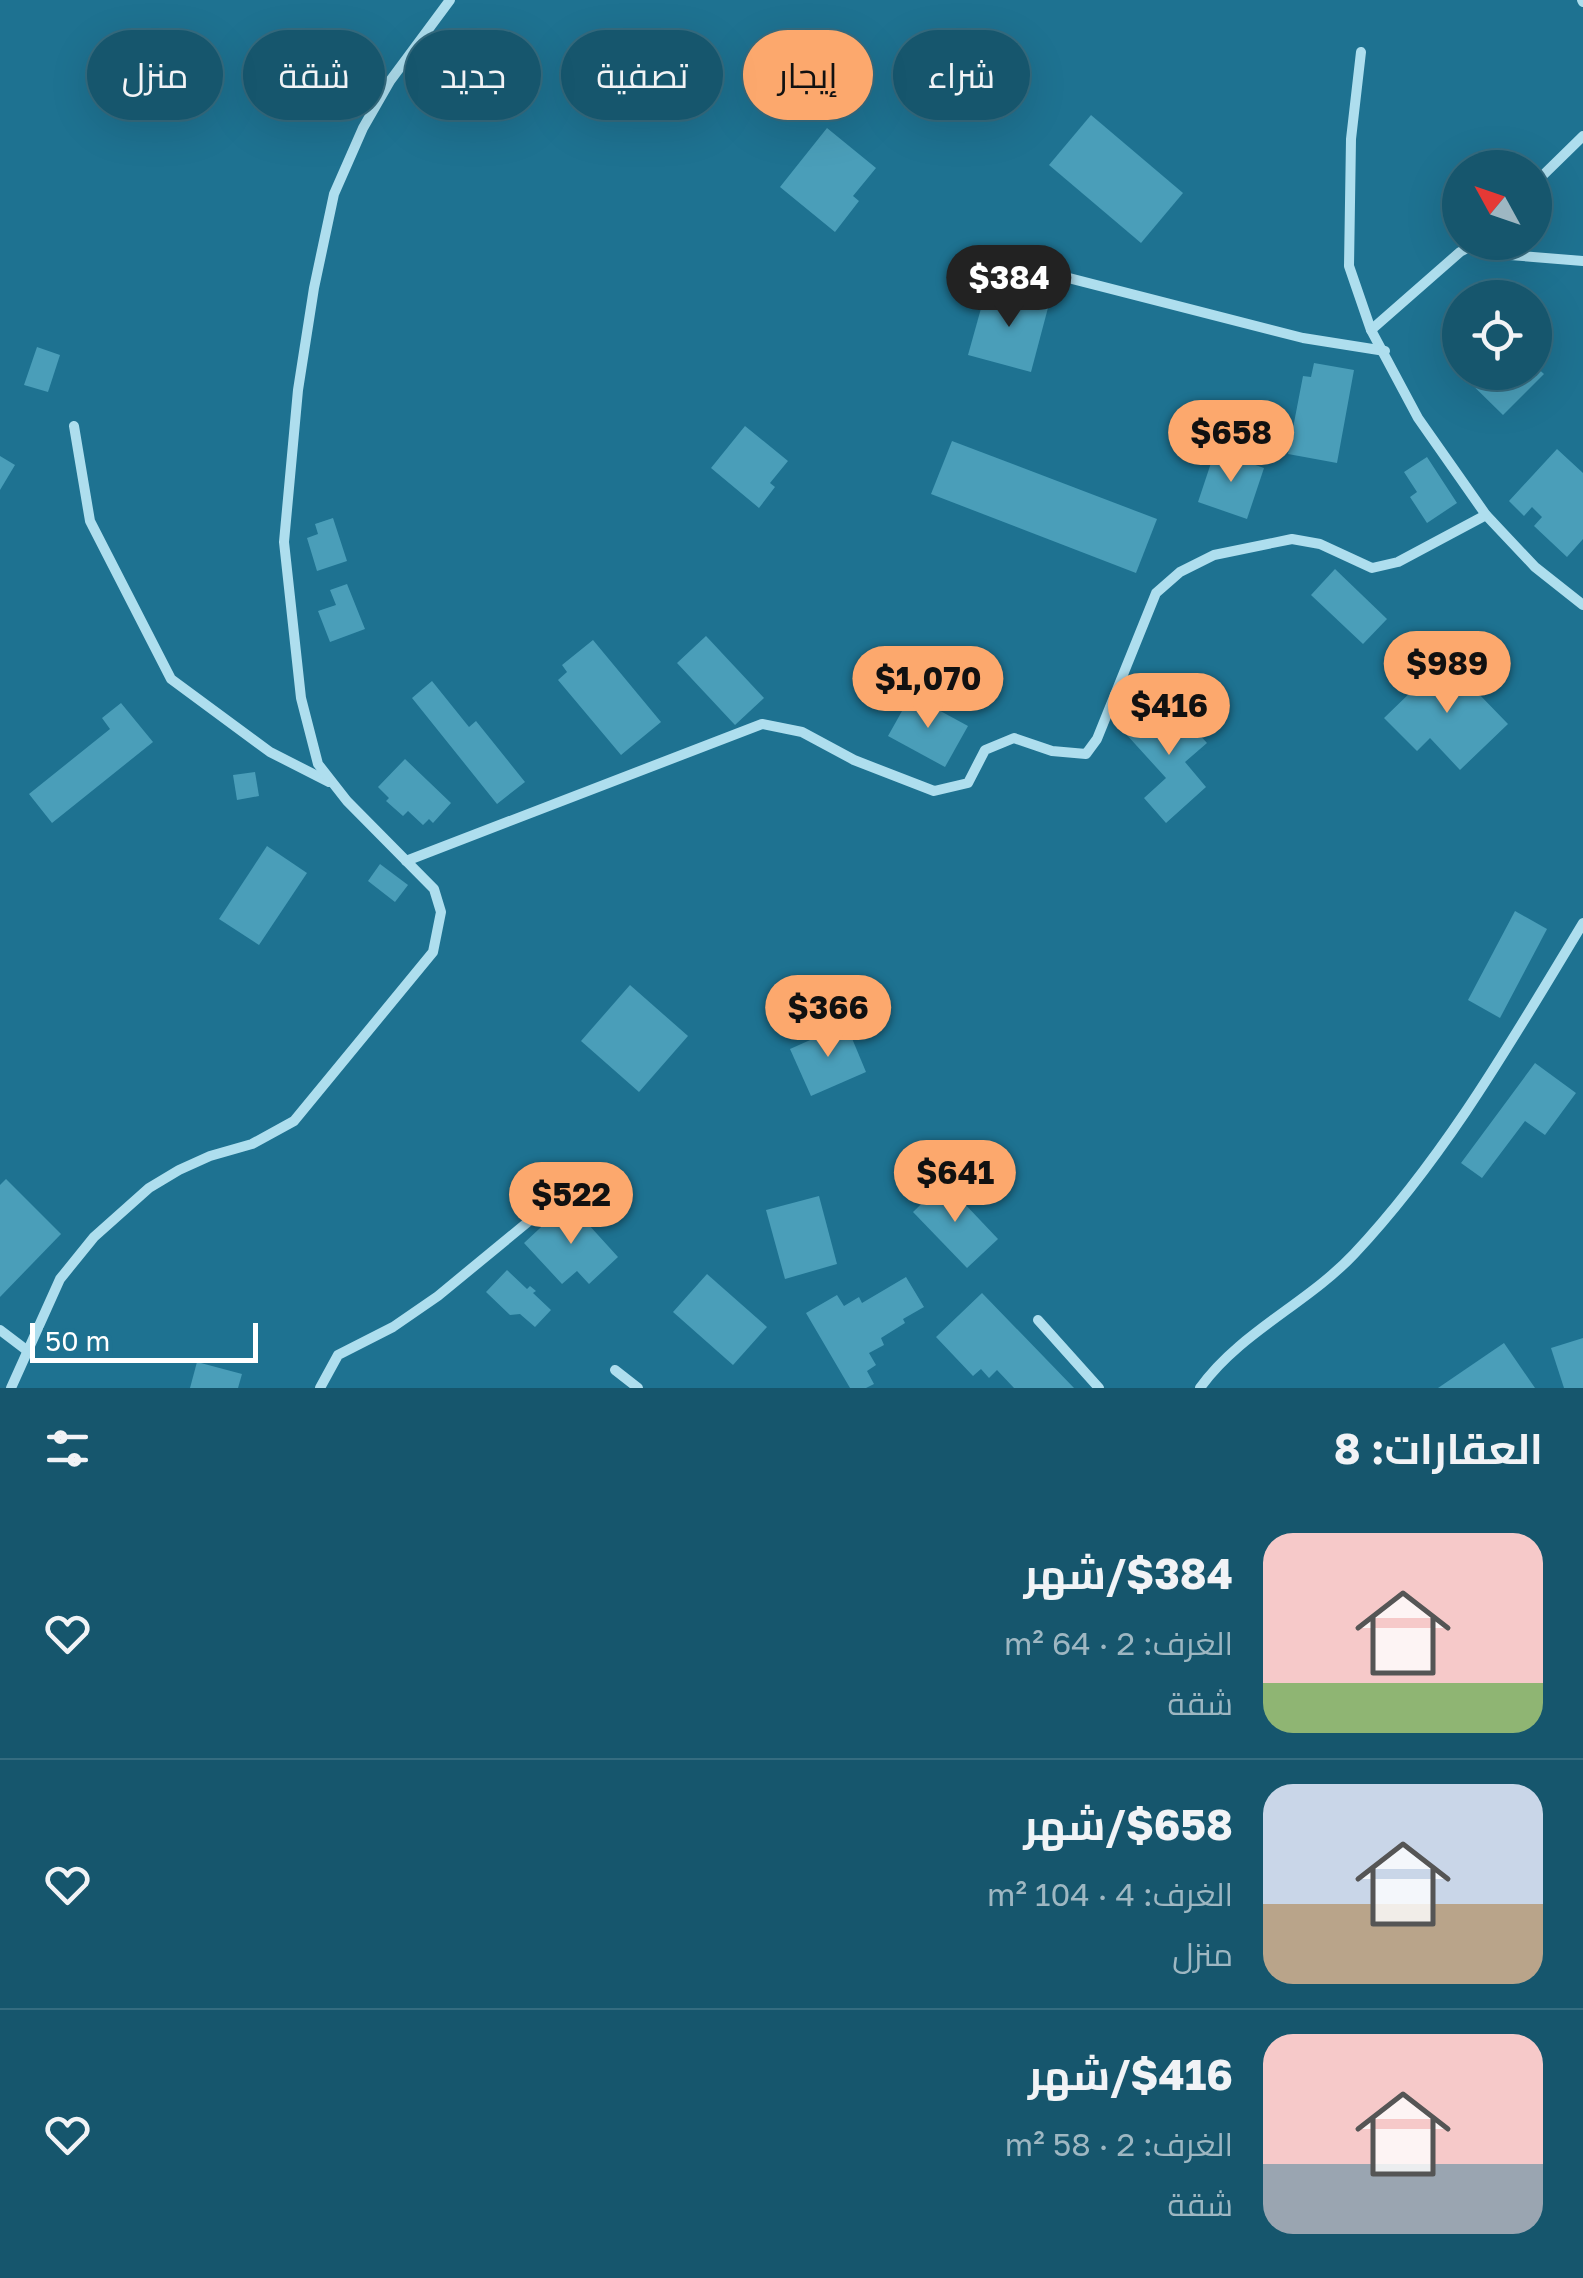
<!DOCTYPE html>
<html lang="ar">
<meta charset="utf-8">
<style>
body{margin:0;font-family:"Golos Text",Cairo,sans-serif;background:#235f75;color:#f1f3f6;direction:rtl;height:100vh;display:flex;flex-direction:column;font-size:38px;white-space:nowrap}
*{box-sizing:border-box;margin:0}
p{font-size:32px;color:#9eb7c2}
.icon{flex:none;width:55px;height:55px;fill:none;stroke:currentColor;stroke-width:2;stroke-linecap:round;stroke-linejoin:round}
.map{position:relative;height:1388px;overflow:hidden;direction:ltr}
.side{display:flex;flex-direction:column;background:#16566d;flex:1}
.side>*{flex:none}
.guide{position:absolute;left:30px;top:30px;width:1000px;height:90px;direction:rtl;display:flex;gap:20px}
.needle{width:65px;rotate:310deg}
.controls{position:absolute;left:1442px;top:150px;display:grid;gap:20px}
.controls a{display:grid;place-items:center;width:110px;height:110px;border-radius:50%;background:#16566d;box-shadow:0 10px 40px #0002,0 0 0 2px #356c80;font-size:50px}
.scale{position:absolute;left:30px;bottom:25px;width:228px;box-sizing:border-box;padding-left:10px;border:5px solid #fff;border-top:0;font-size:28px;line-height:35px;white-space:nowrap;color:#fff;-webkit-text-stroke:8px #1e7291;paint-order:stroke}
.price{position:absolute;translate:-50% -85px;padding:0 22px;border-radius:35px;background:#fca86d;color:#111;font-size:32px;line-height:65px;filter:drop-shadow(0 2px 5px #0008)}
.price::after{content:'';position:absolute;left:50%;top:60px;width:30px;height:22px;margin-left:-15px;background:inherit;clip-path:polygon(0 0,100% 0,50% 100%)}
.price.current{background:#222;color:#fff}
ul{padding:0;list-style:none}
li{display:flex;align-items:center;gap:30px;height:250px;padding:0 40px}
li+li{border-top:2px solid #356c80}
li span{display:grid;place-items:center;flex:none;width:280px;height:200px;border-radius:30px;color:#555}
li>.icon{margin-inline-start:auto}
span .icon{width:120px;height:120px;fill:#fffc;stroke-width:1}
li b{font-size:42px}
h2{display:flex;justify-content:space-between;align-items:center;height:120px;padding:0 40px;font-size:42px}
.pill{padding:0 35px;border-radius:45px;background:#16566d;box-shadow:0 10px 40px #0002,0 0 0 2px #356c80;font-size:35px;line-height:90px}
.pill.current{background:#fca86d;color:#111}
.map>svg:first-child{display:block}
</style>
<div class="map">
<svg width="1583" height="1388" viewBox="0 0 1583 1388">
<rect width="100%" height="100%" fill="#1e7291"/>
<!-- building -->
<g fill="#4a9eb9">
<polygon points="1091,115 1183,193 1141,243 1049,165"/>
<polygon points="827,128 876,168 853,196 859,201 835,232 780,187"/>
<polygon points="987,287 1049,304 1031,372 968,355"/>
<polygon points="37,347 60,355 48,392 24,385"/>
<polygon points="1460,354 1460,372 1535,372 1535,366 1544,374 1503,415 1451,364"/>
<polygon points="1314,363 1354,370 1337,463 1288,454 1303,376 1311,377"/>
<polygon points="745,426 788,461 770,483 775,487 759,508 711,468"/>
<polygon points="952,441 1157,519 1136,573 931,494"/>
<polygon points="1557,449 1583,473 1583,539 1567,557 1534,526 1542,517 1532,507 1524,516 1509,501"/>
<polygon points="1215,451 1264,468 1247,519 1198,502"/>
<polygon points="0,456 15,465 0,490"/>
<polygon points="1427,457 1457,503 1427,523 1410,497 1417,492 1404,472"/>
<polygon points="333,518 347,561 317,571 307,538 318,534 315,524"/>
<polygon points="1335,569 1387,619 1363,644 1311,595"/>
<polygon points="347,584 365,629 330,642 318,611 336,605 330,590"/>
<polygon points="706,636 764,698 735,725 677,663"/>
<polygon points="593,640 661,722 621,755 558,680 567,672 562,665"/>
<polygon points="1445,659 1508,724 1460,770 1430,738 1417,751 1384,718"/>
<polygon points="432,681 469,727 476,721 525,782 497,804 412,698"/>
<polygon points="911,695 968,726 945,767 888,736"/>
<polygon points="1166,698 1207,743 1185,762 1206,787 1166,823 1144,798 1166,778 1126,734"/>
<polygon points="121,703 153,742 52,823 29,794 110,729 102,718"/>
<polygon points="405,759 451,803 433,823 429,819 423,825 408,811 403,816 386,801 389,798 378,787"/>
<polygon points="255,772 259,796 237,800 233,775"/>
<polygon points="267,846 307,873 259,945 219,919"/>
<polygon points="380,864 408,885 395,902 368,881"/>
<polygon points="1515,911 1547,929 1500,1018 1468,1000"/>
<polygon points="630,985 688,1036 639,1092 581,1041"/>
<polygon points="846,1024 866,1072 811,1096 790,1049"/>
<polygon points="1535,1063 1576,1093 1545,1135 1525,1121 1482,1178 1461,1163"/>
<polygon points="6,1179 61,1234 0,1297 0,1185"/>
<polygon points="944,1182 998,1239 967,1268 913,1212"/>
<polygon points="819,1196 837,1264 785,1279 766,1210"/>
<polygon points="568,1202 618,1257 589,1284 577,1271 562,1284 524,1243"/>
<polygon points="507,1270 527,1289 530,1286 536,1291 533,1293 551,1310 535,1327 520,1314 510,1315 486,1292"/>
<polygon points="707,1274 767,1327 733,1365 673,1312"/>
<polygon points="906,1277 924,1307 903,1319 905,1323 881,1338 884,1345 869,1353 876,1365 867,1371 874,1384 866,1388 850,1388 806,1313 837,1295 844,1306 859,1297 862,1303"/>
<polygon points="982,1293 1074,1388 1014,1388 997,1370 989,1378 981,1369 973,1376 936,1337"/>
<polygon points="1583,1338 1583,1388 1564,1388 1551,1348"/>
<polygon points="1504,1343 1535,1388 1438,1388"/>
<polygon points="197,1362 242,1374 238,1388 190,1388"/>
</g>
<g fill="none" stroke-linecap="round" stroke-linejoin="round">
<!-- minor -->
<g stroke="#aedeee" stroke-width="10">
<polyline points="1582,0 1583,2"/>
<polyline points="1361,52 1351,139 1349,266 1371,330 1418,418 1486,515 1535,567 1583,605"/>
<polyline points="1535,183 1583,136"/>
<polyline points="1474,247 1510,255 1583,261"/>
<polyline points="1014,264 1303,338 1385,351"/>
<polyline points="1371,330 1460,252 1478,242"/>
<polyline points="74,426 90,521 171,679 270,752 329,782"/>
<polyline points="406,861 762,724 802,732 854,760 934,791 968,783 985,750 1014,738 1052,751 1086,754 1097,739 1156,593 1180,572 1214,555 1292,539 1320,544 1372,568 1398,562 1486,515"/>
<polyline points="1038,1320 1099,1388"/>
<polyline points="0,1330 29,1352"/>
<polyline points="615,1370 638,1388"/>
<polyline points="11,1388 60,1279 94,1237 149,1188 179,1170 210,1156 252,1144 294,1121 433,952 441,912 434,889 347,801 318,764 301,698 284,542 298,390 314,288 334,194 363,128 390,81 450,0"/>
<polyline points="320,1388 338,1355 393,1327 438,1296 540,1212"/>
<path d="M1200,1388C1239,1333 1308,1303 1354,1254C1446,1156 1514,1037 1583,923"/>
</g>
</g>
</svg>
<div class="controls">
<a><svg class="needle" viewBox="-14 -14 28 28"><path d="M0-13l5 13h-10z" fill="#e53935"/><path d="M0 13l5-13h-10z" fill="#9eb7c2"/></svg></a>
<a><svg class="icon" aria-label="locate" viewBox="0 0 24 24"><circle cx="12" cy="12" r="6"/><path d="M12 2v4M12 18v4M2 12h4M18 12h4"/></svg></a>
</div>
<div class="scale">50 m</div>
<b class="price current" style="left:1009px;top:330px">$384</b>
<b class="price" style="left:1231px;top:485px">$658</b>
<b class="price" style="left:1447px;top:716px">$989</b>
<b class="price" style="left:928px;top:731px">$1,070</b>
<b class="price" style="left:1169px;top:758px">$416</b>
<b class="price" style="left:828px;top:1060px">$366</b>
<b class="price" style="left:955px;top:1225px">$641</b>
<b class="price" style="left:571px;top:1247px">$522</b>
<div class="guide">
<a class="pill">شراء</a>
<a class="pill current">إيجار</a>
<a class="pill">تصفية</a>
<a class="pill">جديد</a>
<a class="pill">شقة</a>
<a class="pill">منزل</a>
</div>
</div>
<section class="side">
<h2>العقارات: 8<svg class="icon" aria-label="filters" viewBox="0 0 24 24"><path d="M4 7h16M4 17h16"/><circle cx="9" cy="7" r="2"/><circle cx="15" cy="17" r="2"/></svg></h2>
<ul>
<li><span style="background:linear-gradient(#f6c9c9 75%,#8fb573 0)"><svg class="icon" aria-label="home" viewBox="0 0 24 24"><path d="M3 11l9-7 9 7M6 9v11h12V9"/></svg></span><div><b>$384/شهر</b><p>الغرف: 2 · 64 m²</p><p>شقة</p></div><svg class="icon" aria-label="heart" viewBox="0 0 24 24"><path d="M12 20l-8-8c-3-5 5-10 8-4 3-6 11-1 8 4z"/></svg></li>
<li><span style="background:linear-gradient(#c9d6e8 60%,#b9a48a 0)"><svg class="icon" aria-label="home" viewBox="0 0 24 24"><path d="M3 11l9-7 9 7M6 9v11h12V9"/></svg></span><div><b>$658/شهر</b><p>الغرف: 4 · 104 m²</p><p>منزل</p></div><svg class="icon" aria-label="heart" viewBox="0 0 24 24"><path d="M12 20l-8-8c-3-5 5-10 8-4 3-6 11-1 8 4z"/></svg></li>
<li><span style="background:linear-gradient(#f6c9c9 65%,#9aa5b1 0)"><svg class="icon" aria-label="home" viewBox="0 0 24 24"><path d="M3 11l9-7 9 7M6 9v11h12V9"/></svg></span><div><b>$416/شهر</b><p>الغرف: 2 · 58 m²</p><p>شقة</p></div><svg class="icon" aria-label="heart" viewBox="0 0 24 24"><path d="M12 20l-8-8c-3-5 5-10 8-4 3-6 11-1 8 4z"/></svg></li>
</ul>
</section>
